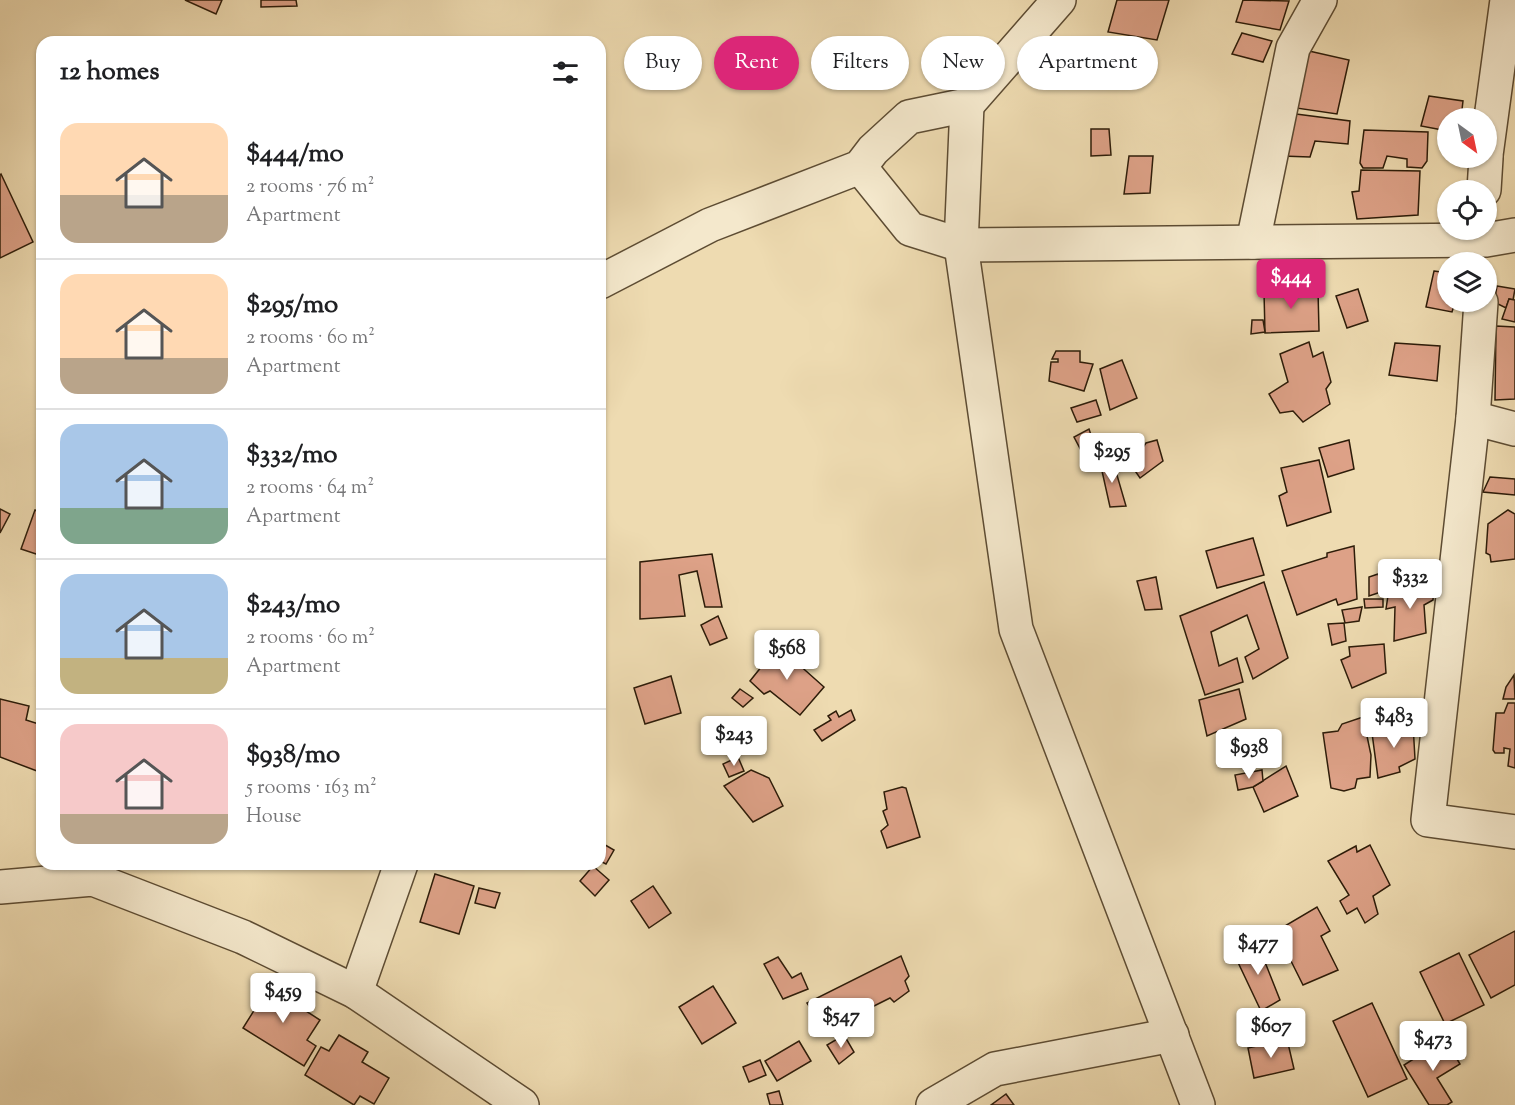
<!DOCTYPE html>
<meta charset="utf-8">
<style>
body{margin:0;font-family:"Sorts Mill Goudy",serif;background:#f2f2f2;color:#202124;height:100vh;display:flex;flex-direction:column;font-size:22px;white-space:nowrap}
*{box-sizing:border-box;margin:0}
p{font-size:20px;color:#757577}
.icon{flex:none;width:33px;height:33px;fill:none;stroke:currentColor;stroke-width:2;stroke-linecap:round;stroke-linejoin:round}
.map{position:relative;flex:1;overflow:hidden}
.side{position:absolute;left:36px;top:36px;width:570px;height:834px;display:flex;flex-direction:column;background:#fff;border-radius:18px;box-shadow:0 2px 4px #0004}
.side>*{flex:none}
.banner{position:absolute;left:624px;top:36px;width:570px;height:54px;display:flex;gap:12px}
.needle{width:39px;rotate:147deg}
.fabs{position:absolute;left:1437px;top:108px;display:grid;gap:12px}
.fabs a{display:grid;place-items:center;width:60px;height:60px;border-radius:50%;background:#fff;box-shadow:0 2px 4px #0004;font-size:30px}
.price{position:absolute;translate:-50% -51px;padding:0 14px;border-radius:6px;background:#fff;color:#222;font-size:20px;line-height:39px;filter:drop-shadow(0 2px 3px #0008)}
.price::after{content:'';position:absolute;left:50%;top:36px;width:18px;height:14px;margin-left:-9px;background:inherit;clip-path:polygon(0 0,100% 0,50% 100%)}
.price.selected{background:#db2777;color:#fff}
ul{padding:0;list-style:none}
li{display:flex;align-items:center;gap:18px;height:150px;padding:0 24px}
li+li{border-top:2px solid #e0e0e0}
li span{display:grid;place-items:center;flex:none;width:168px;height:120px;border-radius:18px;color:#555}
li>.icon{margin-inline-start:auto}
span .icon{width:72px;height:72px;fill:#fffc;stroke-width:1}
li b{font-size:26px}
h2{display:flex;justify-content:space-between;align-items:center;height:72px;padding:0 24px;font-size:26px}
.chip{padding:0 21px;border-radius:27px;background:#fff;box-shadow:0 2px 4px #0004;font-size:21px;line-height:54px}
.chip.selected{background:#db2777;color:#fff}
.map>svg:first-child{display:block}
</style>
<div class="map">
<svg width="1515" height="1105" viewBox="0 0 1515 1105">
<rect width="100%" height="100%" fill="#eedbb1"/>
<filter id="stains"><feTurbulence type="fractalNoise" baseFrequency=".00333" numOctaves="4"/><feColorMatrix values="0 0 0 0 .2 0 0 0 0 .09 0 0 0 0 .02 0 0 0 .5 -.17"/></filter>
<radialGradient id="worn" r=".72"><stop offset=".6" stop-color="#630" stop-opacity="0"/><stop offset="1" stop-color="#630" stop-opacity=".3"/></radialGradient>
<!-- building -->
<g fill="#dda187" stroke="#2d1c09" stroke-width="1.5">
<polygon points="185,0 222,0 216,14"/>
<polygon points="261,0 296,0 297,6 261,7"/>
<polygon points="1117,0 1169,0 1157,40 1108,32"/>
<polygon points="1243,0 1289,1 1280,30 1236,22"/>
<polygon points="1242,33 1272,41 1263,62 1232,54"/>
<polygon points="1309,51 1349,60 1337,114 1296,108"/>
<polygon points="1429,96 1463,101 1461,118 1448,118 1448,131 1421,126"/>
<polygon points="1296,114 1350,121 1348,144 1315,141 1310,157 1282,156"/>
<polygon points="1091,129 1109,129 1111,155 1091,156"/>
<polygon points="1364,130 1428,132 1427,161 1422,168 1407,167 1407,159 1387,156 1383,168 1363,168 1360,163"/>
<polygon points="1129,156 1153,156 1150,193 1124,194"/>
<polygon points="1361,170 1420,171 1418,215 1357,219 1352,192 1359,191"/>
<polygon points="1,174 33,242 0,258 0,175"/>
<polygon points="1434,271 1448,273 1448,302 1455,302 1452,312 1426,307"/>
<polygon points="1279,285 1292,285 1292,290 1318,290 1319,331 1265,333 1264,292 1276,291"/>
<polygon points="1497,286 1515,289 1513,300 1509,299 1506,308 1494,302"/>
<polygon points="1358,289 1368,321 1347,328 1336,296"/>
<polygon points="1509,299 1515,300 1515,322 1502,319"/>
<polygon points="1252,320 1263,320 1265,332 1251,334"/>
<polygon points="1496,326 1515,327 1515,399 1495,400"/>
<polygon points="1309,342 1313,357 1323,352 1331,382 1326,389 1330,404 1303,422 1293,411 1280,413 1269,394 1288,382 1280,354"/>
<polygon points="1395,343 1440,346 1437,381 1389,375"/>
<polygon points="1056,351 1080,351 1080,362 1093,364 1084,391 1049,381 1051,362 1058,362 1058,359 1052,359"/>
<polygon points="1122,360 1137,398 1110,410 1100,369"/>
<polygon points="1096,400 1101,415 1077,422 1071,408"/>
<polygon points="1089,429 1095,447 1083,454 1074,437"/>
<polygon points="1113,434 1116,442 1105,448 1101,437"/>
<polygon points="1157,440 1163,461 1140,478 1131,465 1146,443"/>
<polygon points="1349,440 1354,469 1328,477 1319,448"/>
<polygon points="1112,458 1126,506 1110,507 1100,462"/>
<polygon points="1319,460 1331,512 1287,526 1279,496 1287,492 1281,468"/>
<polygon points="1490,477 1515,479 1515,495 1483,492"/>
<polygon points="0,509 10,514 0,533"/>
<polygon points="35,510 42,513 42,556 21,549"/>
<polygon points="1508,510 1515,514 1515,559 1491,562 1490,555 1486,553 1488,524"/>
<polygon points="1253,538 1264,575 1217,588 1206,551"/>
<polygon points="1354,546 1357,599 1338,605 1336,599 1297,615 1282,571 1327,557 1327,553"/>
<polygon points="712,554 722,607 705,607 697,571 679,575 685,616 640,619 640,562"/>
<polygon points="1378,574 1384,591 1369,596 1369,577"/>
<polygon points="1156,577 1162,609 1145,610 1137,581"/>
<polygon points="1264,582 1288,658 1253,679 1245,657 1259,649 1247,615 1211,632 1219,666 1237,658 1243,682 1205,695 1180,616"/>
<polygon points="1434,584 1433,600 1424,605 1426,633 1394,641 1395,607 1386,609 1389,589"/>
<polygon points="1364,599 1383,599 1383,607 1365,608"/>
<polygon points="1362,607 1359,621 1345,623 1342,610"/>
<polygon points="718,616 727,638 710,645 701,625"/>
<polygon points="1344,623 1346,641 1332,645 1328,624"/>
<polygon points="1384,644 1386,673 1352,688 1341,660 1350,656 1349,647"/>
<polygon points="778,646 824,687 800,715 770,691 764,694 750,681"/>
<polygon points="1514,675 1515,699 1503,699 1506,687"/>
<polygon points="671,676 681,713 645,724 634,688"/>
<polygon points="740,689 753,698 743,707 732,698"/>
<polygon points="1239,689 1246,719 1207,736 1199,700"/>
<polygon points="0,699 29,706 26,720 42,725 42,758 37,771 0,757"/>
<polygon points="1508,703 1515,703 1515,768 1508,766 1510,749 1504,748 1504,753 1495,753 1493,750 1496,713 1504,713"/>
<polygon points="851,710 855,720 822,741 814,730 831,720 828,716 836,711 839,717"/>
<polygon points="1363,717 1371,755 1370,777 1357,779 1355,788 1344,791 1331,788 1323,733 1338,731 1342,724"/>
<polygon points="1413,724 1415,759 1399,767 1400,772 1378,778 1372,733"/>
<polygon points="1259,737 1267,761 1244,770 1239,744"/>
<polygon points="738,757 744,771 729,777 723,764"/>
<polygon points="1286,766 1298,796 1264,812 1253,787"/>
<polygon points="751,770 769,778 783,806 753,822 724,786"/>
<polygon points="1262,770 1263,781 1253,787 1238,790 1235,775"/>
<polygon points="902,787 906,788 920,837 887,848 881,831 888,825 883,811 887,809 884,792"/>
<polygon points="600,842 614,850 606,864 600,861"/>
<polygon points="1370,845 1390,885 1373,896 1378,914 1365,923 1357,908 1347,914 1340,901 1349,895 1328,861 1356,846 1357,852"/>
<polygon points="593,866 609,880 595,896 580,881"/>
<polygon points="435,874 474,886 459,934 420,922"/>
<polygon points="653,886 671,913 649,928 631,901"/>
<polygon points="479,888 500,893 495,908 475,903"/>
<polygon points="1317,907 1330,931 1321,936 1338,970 1303,985 1290,959 1273,933"/>
<polygon points="1515,931 1515,985 1491,998 1469,955"/>
<polygon points="1257,942 1280,1000 1261,1011 1235,956"/>
<polygon points="1459,953 1484,1005 1445,1024 1420,972"/>
<polygon points="901,956 909,976 905,981 909,991 894,1002 890,998 870,1008 872,1017 855,1027 845,1012 821,1024 807,1003"/>
<polygon points="778,957 792,978 801,973 808,989 783,999 764,964"/>
<polygon points="272,982 298,999 295,1004 320,1020 307,1040 316,1046 304,1066 243,1028"/>
<polygon points="713,986 736,1023 702,1044 679,1007"/>
<polygon points="1372,1003 1407,1079 1368,1097 1333,1021"/>
<polygon points="339,1035 368,1052 362,1062 389,1078 374,1104 360,1096 354,1105 305,1075 321,1047 329,1051"/>
<polygon points="844,1035 854,1052 839,1064 827,1045"/>
<polygon points="1287,1039 1294,1069 1254,1078 1248,1048"/>
<polygon points="1445,1039 1460,1064 1437,1078 1452,1102 1447,1105 1429,1105 1404,1065"/>
<polygon points="799,1041 811,1061 777,1081 765,1061"/>
<polygon points="760,1060 766,1075 749,1082 743,1067"/>
<polygon points="779,1091 783,1105 770,1105 767,1094"/>
<polygon points="1006,1094 1014,1105 991,1105"/>
</g>
<g fill="none" stroke-linecap="round" stroke-linejoin="round">
<!-- minor casing -->
<g stroke="#5d4c33" stroke-width="36">
<g id="minor">
<polyline points="967,105 961,245 1016,629 1198,1105"/>
<polyline points="1486,155 1507,0"/>
<polyline points="860,167 910,229 961,245 1486,240 1515,235"/>
<polyline points="1484,190 1486,158"/>
<polyline points="1253,242 1293,48 1320,0"/>
<polyline points="600,282 710,225 860,167 873,150 909,117 967,105 1059,0"/>
<polyline points="1481,302 1473,418 1428,820 1515,832"/>
<polyline points="1473,418 1515,429"/>
<polyline points="0,887 93,879 243,937 356,992 522,1105"/>
<polyline points="356,992 401,864"/>
<polyline points="933,1105 995,1069 1172,1035"/>
</g>
</g>
<!-- minor -->
<use href="#minor" stroke="#f4e8cc" stroke-width="33"/>
</g>
<rect width="100%" height="100%" filter="url(#stains)"/>
<rect width="100%" height="100%" fill="url(#worn)"/>
</svg>
<div class="fabs">
<a><svg class="needle" viewBox="-14 -14 28 28"><path d="M0-13l5 13h-10z" fill="#e53935"/><path d="M0 13l5-13h-10z" fill="#757577"/></svg></a>
<a><svg class="icon" aria-label="locate" viewBox="0 0 24 24"><circle cx="12" cy="12" r="6"/><path d="M12 2v4M12 18v4M2 12h4M18 12h4"/></svg></a>
<a><svg class="icon" aria-label="layers" viewBox="0 0 24 24"><path d="M12 4l9 5-9 5-9-5zM3 14l9 5 9-5"/></svg></a>
</div>
<b class="price selected" style="left:1291px;top:310px">$444</b>
<b class="price" style="left:1112px;top:484px">$295</b>
<b class="price" style="left:1410px;top:610px">$332</b>
<b class="price" style="left:787px;top:681px">$568</b>
<b class="price" style="left:1394px;top:749px">$483</b>
<b class="price" style="left:734px;top:767px">$243</b>
<b class="price" style="left:1249px;top:780px">$938</b>
<b class="price" style="left:1258px;top:976px">$477</b>
<b class="price" style="left:283px;top:1024px">$459</b>
<b class="price" style="left:841px;top:1049px">$547</b>
<b class="price" style="left:1271px;top:1059px">$607</b>
<b class="price" style="left:1433px;top:1072px">$473</b>
<div class="banner">
<a class="chip">Buy</a>
<a class="chip selected">Rent</a>
<a class="chip">Filters</a>
<a class="chip">New</a>
<a class="chip">Apartment</a>
</div>
<section class="side">
<h2>12 homes<svg class="icon" aria-label="filters" viewBox="0 0 24 24"><path d="M4 7h16M4 17h16"/><circle cx="9" cy="7" r="2"/><circle cx="15" cy="17" r="2"/></svg></h2>
<ul>
<li><span style="background:linear-gradient(#ffd9b3 60%,#b9a48a 0)"><svg class="icon" aria-label="home" viewBox="0 0 24 24"><path d="M3 11l9-7 9 7M6 9v11h12V9"/></svg></span><div><b>$444/mo</b><p>2 rooms · 76 m²</p><p>Apartment</p></div></li>
<li><span style="background:linear-gradient(#ffd9b3 70%,#b9a48a 0)"><svg class="icon" aria-label="home" viewBox="0 0 24 24"><path d="M3 11l9-7 9 7M6 9v11h12V9"/></svg></span><div><b>$295/mo</b><p>2 rooms · 60 m²</p><p>Apartment</p></div></li>
<li><span style="background:linear-gradient(#a9c7e8 70%,#7fa58c 0)"><svg class="icon" aria-label="home" viewBox="0 0 24 24"><path d="M3 11l9-7 9 7M6 9v11h12V9"/></svg></span><div><b>$332/mo</b><p>2 rooms · 64 m²</p><p>Apartment</p></div></li>
<li><span style="background:linear-gradient(#a9c7e8 70%,#c2b280 0)"><svg class="icon" aria-label="home" viewBox="0 0 24 24"><path d="M3 11l9-7 9 7M6 9v11h12V9"/></svg></span><div><b>$243/mo</b><p>2 rooms · 60 m²</p><p>Apartment</p></div></li>
<li><span style="background:linear-gradient(#f6c9c9 75%,#b9a48a 0)"><svg class="icon" aria-label="home" viewBox="0 0 24 24"><path d="M3 11l9-7 9 7M6 9v11h12V9"/></svg></span><div><b>$938/mo</b><p>5 rooms · 163 m²</p><p>House</p></div></li>
</ul>
</section>
</div>
